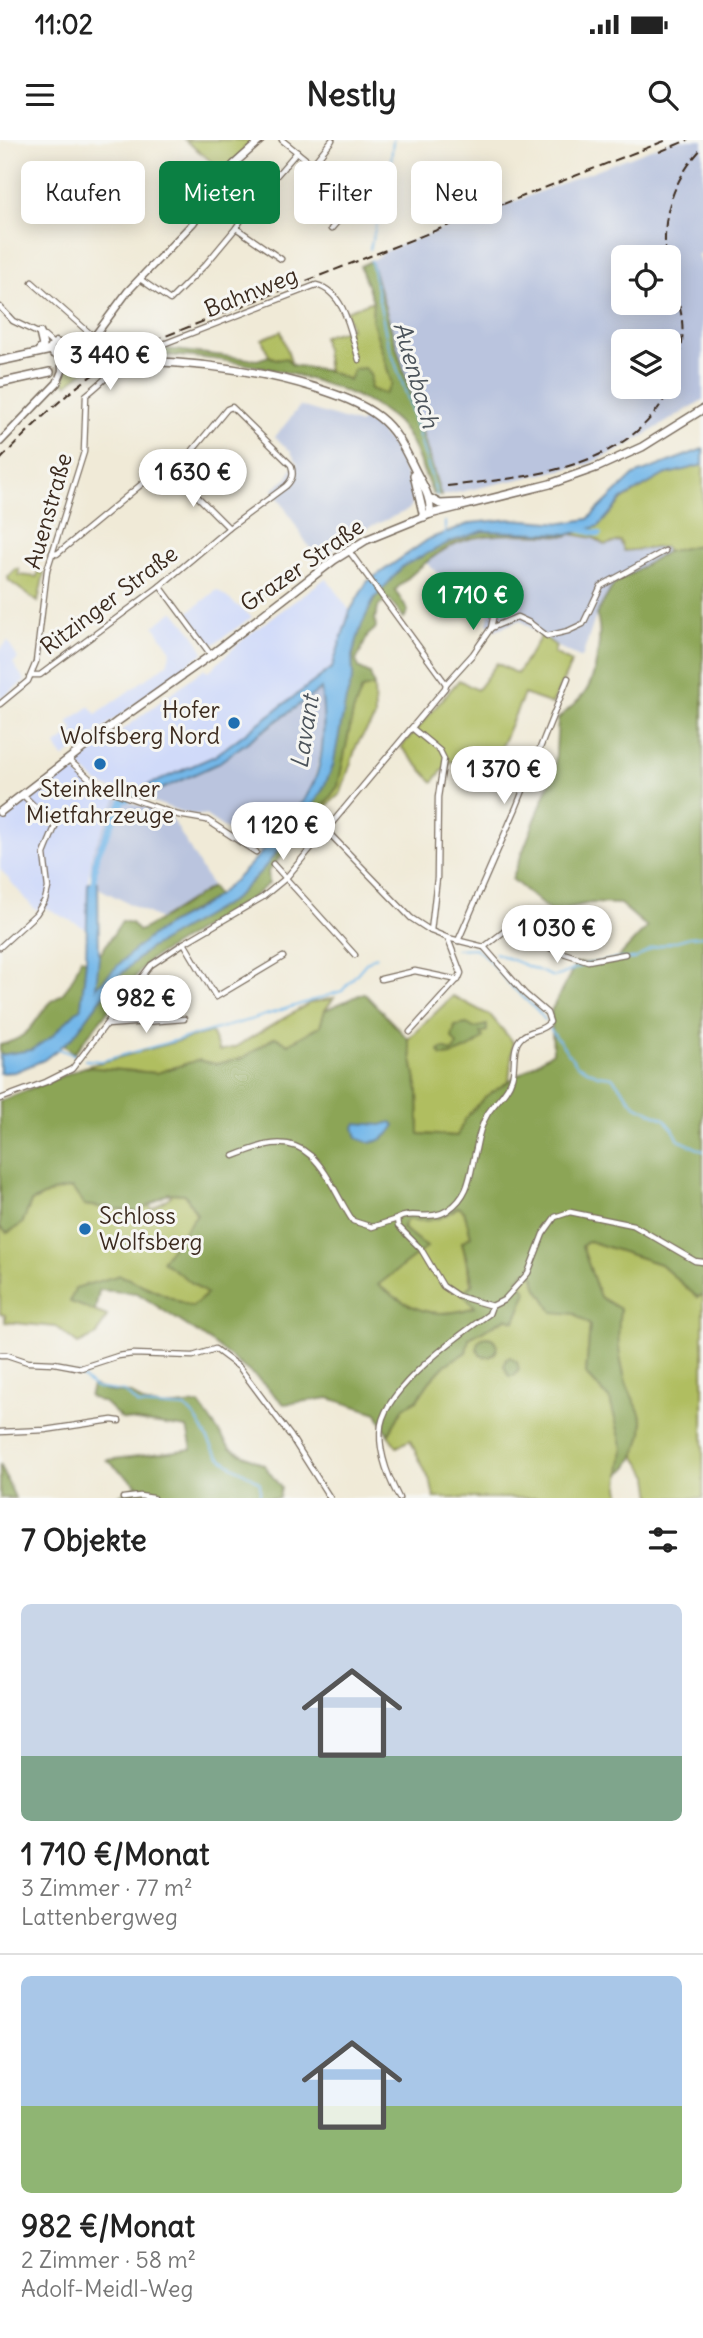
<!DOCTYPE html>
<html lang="de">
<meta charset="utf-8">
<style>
body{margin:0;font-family:Delius,sans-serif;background:#f6f6f6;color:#222;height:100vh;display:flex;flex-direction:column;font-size:26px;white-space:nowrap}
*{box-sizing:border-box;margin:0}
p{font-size:23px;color:#767676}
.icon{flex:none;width:38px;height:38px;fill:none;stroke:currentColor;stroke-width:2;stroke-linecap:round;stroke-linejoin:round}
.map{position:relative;height:1358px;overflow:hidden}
.panel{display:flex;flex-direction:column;background:#fff;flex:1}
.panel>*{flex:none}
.hud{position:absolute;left:21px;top:21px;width:662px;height:63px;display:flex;gap:14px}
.fabs{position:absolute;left:611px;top:105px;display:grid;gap:14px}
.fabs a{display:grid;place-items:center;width:70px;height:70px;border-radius:10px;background:#fff;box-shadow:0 4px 18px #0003;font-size:35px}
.price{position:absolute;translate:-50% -60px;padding:0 16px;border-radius:24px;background:#fff;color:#222;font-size:23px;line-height:46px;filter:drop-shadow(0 2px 4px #0008)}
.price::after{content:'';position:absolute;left:50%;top:42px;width:21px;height:16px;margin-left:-10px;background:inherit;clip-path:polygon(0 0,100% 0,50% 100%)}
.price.on{background:#0b8043;color:#fff}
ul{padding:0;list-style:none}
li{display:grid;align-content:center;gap:14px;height:371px;padding:0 21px}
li+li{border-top:2px solid #e0e0e0}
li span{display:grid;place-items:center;height:217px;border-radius:10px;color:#555}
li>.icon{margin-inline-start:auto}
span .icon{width:126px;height:126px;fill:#fffc;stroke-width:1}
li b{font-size:30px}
h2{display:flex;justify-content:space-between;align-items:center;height:84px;padding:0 21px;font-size:30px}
.pill{padding:0 24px;border-radius:10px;background:#fff;box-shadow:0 4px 18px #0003;font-size:24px;line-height:63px}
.pill.on{background:#0b8043;color:#fff}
.status{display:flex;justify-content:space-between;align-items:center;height:49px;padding:0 35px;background:#fff;direction:ltr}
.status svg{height:19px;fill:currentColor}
header{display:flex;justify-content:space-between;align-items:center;height:91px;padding:0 21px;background:#fff;font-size:32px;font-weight:700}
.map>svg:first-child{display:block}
</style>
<div class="status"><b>11:02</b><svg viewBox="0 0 49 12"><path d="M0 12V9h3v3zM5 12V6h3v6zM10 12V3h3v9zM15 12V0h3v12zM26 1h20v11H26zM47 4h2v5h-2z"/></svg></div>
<header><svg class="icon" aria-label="menu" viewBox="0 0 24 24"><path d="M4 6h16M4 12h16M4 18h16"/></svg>Nestly<svg class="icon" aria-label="search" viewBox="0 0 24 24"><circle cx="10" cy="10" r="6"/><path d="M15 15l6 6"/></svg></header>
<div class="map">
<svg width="703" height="1358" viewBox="0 0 703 1358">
<rect width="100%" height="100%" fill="#f6f6f2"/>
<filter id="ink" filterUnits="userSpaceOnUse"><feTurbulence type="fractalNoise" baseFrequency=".0143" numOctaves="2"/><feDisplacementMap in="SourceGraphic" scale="14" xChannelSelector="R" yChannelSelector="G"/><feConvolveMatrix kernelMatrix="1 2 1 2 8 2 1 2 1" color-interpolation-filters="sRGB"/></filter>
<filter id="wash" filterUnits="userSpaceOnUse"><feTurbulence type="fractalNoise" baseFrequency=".00686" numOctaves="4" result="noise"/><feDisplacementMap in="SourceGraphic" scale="28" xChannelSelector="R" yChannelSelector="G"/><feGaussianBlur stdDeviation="1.57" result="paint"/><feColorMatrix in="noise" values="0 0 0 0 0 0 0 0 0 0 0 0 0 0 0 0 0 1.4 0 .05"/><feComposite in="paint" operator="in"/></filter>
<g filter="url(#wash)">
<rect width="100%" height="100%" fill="#f0ead7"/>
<!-- built -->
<g fill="#d0daf9">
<polygon points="326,438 350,471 332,527 215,616 125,655 98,643 77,624 205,528 208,532 247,496"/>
<polygon points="217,450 252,477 210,507 186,474"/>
<polygon points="174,471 193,493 204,512 63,618 56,605 74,591 68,582 90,566 96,574 167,524 171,511 154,486"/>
<polygon points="8,501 18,519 13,523 25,541 0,559 0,510"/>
<polygon points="71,628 96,652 117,658 92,712 88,742 87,789 46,768 35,770 0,729 0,682"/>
</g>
<!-- industrial -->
<g fill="#bac4de" fill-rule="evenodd">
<path d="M674,0H703V112L697,115L703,126V260L623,308L588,324L441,356L371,121L388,110ZM623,117H668V163H623ZM623,201H668V247H623Z"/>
<polygon points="300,266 360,284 363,279 375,286 397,311 410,348 412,365 408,370 363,390 317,420 273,349 288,338 291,329 298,324 291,312 275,297"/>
<polygon points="571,394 594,398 605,405 620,401 624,410 665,407 666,412 614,444 596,475 582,518 556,506 520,480 495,490 487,484 492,457 479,450 466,459 425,422 458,402 497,395 568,396"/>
<polygon points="322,549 324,596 313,644 293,674 260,712 205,675 188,674 142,658 217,624"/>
<polygon points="117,658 170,675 212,747 160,779 100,749 90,733 92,712"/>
</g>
<!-- green -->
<g fill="#b0be60" stroke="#76743f" stroke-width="2">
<polygon points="185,0 254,0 224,32"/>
<polygon points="373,161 372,179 392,244 385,255 328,231 323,196 351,189 346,171"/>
<polygon points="281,191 292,225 269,216 262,199"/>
<path d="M78,205L85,208L97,205L91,226L67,245L64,242C67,231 64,216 70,207Z"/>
<polygon points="703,325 703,404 666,412 665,407 624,411 620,401 605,405 594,398 571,394 599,386 622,360 664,335"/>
<polygon points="16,429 19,429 19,435 37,437 38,432 44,433 38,462 9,441 8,437"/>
<polygon points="542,495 556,506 554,513 572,522 552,564 524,554 489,634 450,621 433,642 401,607 459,540 477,550 497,523 517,534"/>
<polygon points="374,546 375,578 357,604 341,653 316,676 338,646 353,572 362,549"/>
<path d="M453,856L491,876L513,902L509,941C486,957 469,970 457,996L419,994L418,951L408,899Z"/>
<polygon points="334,858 325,870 321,886 288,904 275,897 243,918 216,924 198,920 157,933 84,927 211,892 219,911 235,907 310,863"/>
<polygon points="72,1048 84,1065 138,1072 148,1064 152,1069 171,1056 169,1053 185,1054 197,1075 207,1154 192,1167 120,1135 71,1162 107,1176 97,1195 78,1204 56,1187 5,1182 5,1175 0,1174 0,1087 7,1093 22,1084 31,1062 52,1052"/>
<path d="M458,1067L464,1071L471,1096L462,1102L476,1167C432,1181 413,1170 377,1145L426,1107L402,1087L407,1079C428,1083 441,1080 458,1067Z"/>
<polygon points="589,1101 660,1124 697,1157 703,1155 703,1358 652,1358 649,1336 635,1316 643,1282 626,1243 616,1198 620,1169 600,1157 582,1106"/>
<polygon points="525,1130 534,1136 536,1145 590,1185 586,1234 610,1260 623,1308 619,1347 621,1358 434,1358 431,1343 410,1300 397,1307 388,1295 404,1267 417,1260 430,1241 445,1225 466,1212 469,1198 507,1178 515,1181 517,1139"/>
</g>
<!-- forest -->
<g fill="#8ca556" stroke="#64683a" stroke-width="2" fill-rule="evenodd">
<path d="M371,121L441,356L433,354C422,331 415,301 397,282C351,237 205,211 141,216L158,208L257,220L269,216L276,220L286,218L292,225L328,231L349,240L354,229L365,228L371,235L370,249L385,254L392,244L372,179L373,161L360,126Z"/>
<path d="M483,391L571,394L568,396C536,395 484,390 455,404C432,415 414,432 395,450L408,471L404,478L389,459L379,465L375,478L376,488L368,495L356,521L360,529L370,534L374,546L362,549L353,572L338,646L316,676L268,731L269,743L254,756L148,821L74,913L63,904L72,898L115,840L147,810L234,759L264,728L306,676L353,537C348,501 374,449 403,426C423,411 459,399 483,391Z"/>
<path d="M703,404V1155L697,1157L660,1124L589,1101L582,1106L600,1157L620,1169C617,1196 618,1218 627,1245C631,1256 639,1268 642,1280C645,1294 633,1327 620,1333L623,1308L610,1260L586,1234L590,1185L575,1174L553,1172L536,1145L534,1136L526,1131L518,1139L527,1152L515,1181L506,1178L469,1198L466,1212L445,1225L430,1241L417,1260L404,1267L388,1295L377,1273L329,1258L284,1264L257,1238L210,1201L137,1153L99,1150L95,1171L70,1162L75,1148L120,1135L192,1167L207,1154L162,1121L197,1074L185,1054L169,1053L138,1072L84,1065L72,1048L52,1052L31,1062L22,1084L7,1093L0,1087V961L84,927L157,933L198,920L216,924L243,918L275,897L288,904L320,886L325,870L364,853L408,899L418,951L419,994L457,996L466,977L485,957L553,912L551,871L576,823L614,822L647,787L620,764L590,763L551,772L512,739L555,629L558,579C567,570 580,561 586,551C596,536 604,490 596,475L614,444L666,412ZM458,1067L464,1071L471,1096L462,1102L473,1143L462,1153L475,1167C432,1181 413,1170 378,1145L427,1107L402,1088L407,1079C428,1083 441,1080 458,1067Z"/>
<path d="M212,747L217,756L162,788L95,849L99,816L122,781L131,783L138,791C147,790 199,754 212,747Z"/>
<path d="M81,818L86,821L81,867L51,898L31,910L0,915V905C32,897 31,884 50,863C54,859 59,857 63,853C72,843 76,831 81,818Z"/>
<path d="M467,884L474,888L487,885V891L480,893L483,897C476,907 454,916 442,916L439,911L444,908L452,912L457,905L452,898L455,886Z"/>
<circle cx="487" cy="1207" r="10"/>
<polygon points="510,1217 517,1222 519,1230 514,1236 509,1236 504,1226 507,1218"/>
<polygon points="92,1246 111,1252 131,1253 143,1263 163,1267 199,1264 230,1308 264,1325 281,1348 279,1358 114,1358 137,1345 107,1320 192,1309 187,1288 122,1279 105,1263 89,1257"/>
<polygon points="0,1324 15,1358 0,1358"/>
</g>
<!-- water -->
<g fill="#73b7e9" stroke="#577084" stroke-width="2">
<path d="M703,309V325L664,335L622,359L599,386L571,394L483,391L450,402L403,426L374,459L362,484L352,516L353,537L346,559L333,626L323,649L306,676L264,728L234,759L147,810L115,840L72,898L44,920L15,932L0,933V915L31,910L51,897L81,867L86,821L88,742H98L99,816L96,848C117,826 138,804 164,787C182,776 203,768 219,754C244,734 300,673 313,644C325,618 325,578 321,549L217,624L142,658L137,650L215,616L332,528L350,471L367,442L429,399L471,383L512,379L564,383L588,379L634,335Z"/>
<path d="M392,982L395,985C387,1000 373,1007 357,998L354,987L356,983L381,985Z"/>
</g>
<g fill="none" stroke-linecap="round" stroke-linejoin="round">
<!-- stream -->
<g stroke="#73b7e9" stroke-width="2">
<polyline points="370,109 390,31 393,0"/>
<polyline points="371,120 387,200 408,259 437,356"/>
<polyline points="445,395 445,382"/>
<polyline points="443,807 446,807"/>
<polyline points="456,809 474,808 484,815"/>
<polyline points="495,813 554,837 561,835 583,825 615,819 635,819 652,808 690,797 703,796"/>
<polyline points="485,816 512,847 537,870 545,880"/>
<polyline points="550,889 577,925 598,935 612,937 635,965 664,979 673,989 679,1000 703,1011"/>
<polyline points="56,908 75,915"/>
<polyline points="85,920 102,921 253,879 342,851 366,823 376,816"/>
<path d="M78,1234L95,1248L125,1252L138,1265L186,1268C201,1281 204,1294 214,1310C225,1326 245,1330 260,1343V1358"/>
</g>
<!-- canal -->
<g stroke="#73b7e9" stroke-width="6">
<polyline points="574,388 599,394"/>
<polyline points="93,748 96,717 123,661 146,650"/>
</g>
</g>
</g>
<g filter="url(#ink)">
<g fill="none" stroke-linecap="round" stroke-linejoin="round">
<!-- primary-tunnel -->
<polyline stroke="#ccc4b2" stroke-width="7" stroke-dasharray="7 3.5" stroke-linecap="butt" points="50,232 78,226 142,221"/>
<!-- minor casing -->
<g stroke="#7a6d5f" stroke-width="7">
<g id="minor">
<polyline points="282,0 353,57 354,62 331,89"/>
<polyline points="313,24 332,0"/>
<polyline points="236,88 281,119"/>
<polyline points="140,139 170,160 206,124 236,88 250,66 297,12"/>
<polyline points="32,142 94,197"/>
<polyline points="0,167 13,181 44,196 53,204"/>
<polyline points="174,333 229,388"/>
<polyline points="160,446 211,515"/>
<polyline points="491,488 517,477 530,483 547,496 568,491 583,484 601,446 665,411"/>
<path d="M32,535H40L160,446L229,388L286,346C293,339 294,334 291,325L232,267L227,269L174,333L166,324L57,414L52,413"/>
<polyline points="446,544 473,514 491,488 501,440"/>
<path d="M0,564L28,541L36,522L47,430L84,312L86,255C103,243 116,225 135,215L316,145C346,152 351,195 359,220"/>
<polyline points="412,588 440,611 444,619 438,657 437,738 431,791"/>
<polyline points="69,620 99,647 178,675 207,680 256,712"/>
<path d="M326,690L411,778L431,791L448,798L484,807L525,854L547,873L550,882C542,892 531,889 522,897C511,906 516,926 512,938C508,952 496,961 488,973C482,983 478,997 476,1009C470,1032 471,1055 448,1070C430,1082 412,1070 397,1079L398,1086L421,1109L443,1146L458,1156L492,1166L504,1160L528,1133L543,1094L555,1077L570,1072L633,1085L695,1121L703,1122"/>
<polyline points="273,724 355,815"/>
<polyline points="458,801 516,668 568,538"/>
<polyline points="184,803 216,857 283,817"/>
<polyline points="0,807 36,774 45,760 48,748 44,714 55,687 23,655"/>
<polyline points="484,807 506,790 560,812 588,821 625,814"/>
<polyline points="381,839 415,831 458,840 461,833 448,799"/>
<polyline points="107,885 184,879"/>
<polyline points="410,892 457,840"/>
<polyline points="0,959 46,942 72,929 151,825 184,803 263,757 286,738 445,548 446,544 349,411"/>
<path d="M234,1016C244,1012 255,1008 266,1005C318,994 329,1046 353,1081L372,1087L397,1079"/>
<polyline points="0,1215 7,1215 28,1222 54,1223 81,1228 118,1216 133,1214 193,1216 215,1209 239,1227 290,1295 330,1358"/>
<polyline points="0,1292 45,1290 112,1280 119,1281"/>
<polyline points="123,1358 140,1356 153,1358"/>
<path d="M399,1358C388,1337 377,1310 381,1285C388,1246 458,1196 489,1174L492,1166"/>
</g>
</g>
<!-- tertiary casing -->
<g stroke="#7a6d5f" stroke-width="9">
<g id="tertiary">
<polyline points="64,205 75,201 91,201 128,151 193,83 233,25 261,0"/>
<polyline points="61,216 53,214 51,207 56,202 64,205"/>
<polyline points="0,302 57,243 62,231 61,216"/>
</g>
</g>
<!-- primary casing -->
<g stroke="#7a6d5f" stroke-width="10">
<g id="primary">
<polyline points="38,212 43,206 40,193"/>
<polyline points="0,221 51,210"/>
<path d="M142,221C202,223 259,230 316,248C338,255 361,263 379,277C397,291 405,310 415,330C422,344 432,358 430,374"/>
<polyline points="0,243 50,232"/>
<polyline points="414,335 424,377"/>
<polyline points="429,358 440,364 461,363"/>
<polyline points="0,672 118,581 211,515 334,420 366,400 430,374 550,344 598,327 642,307 703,269"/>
</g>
</g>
<!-- minor -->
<use href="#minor" stroke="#fff" stroke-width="4.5"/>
<!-- tertiary -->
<use href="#tertiary" stroke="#fff" stroke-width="6"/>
<!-- primary -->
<use href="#primary" stroke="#fff" stroke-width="7"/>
<!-- rail -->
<g stroke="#3b2a1e" stroke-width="2" stroke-dasharray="10 5" stroke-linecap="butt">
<polyline points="659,12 688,0"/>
<path d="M666,117C661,75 674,38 703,7"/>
<path d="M0,320C42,276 84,234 140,206L667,0"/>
<path d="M447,346C527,337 633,330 671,246C681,223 685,197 681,173C678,158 672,145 668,131"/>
</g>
</g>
</g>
<!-- markers -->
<g fill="#1f6fb2" stroke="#f6f6f2" stroke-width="2.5">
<circle cx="234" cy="583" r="7"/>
<circle cx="100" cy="624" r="7"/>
<circle cx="85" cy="1089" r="7"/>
</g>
<g text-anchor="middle" stroke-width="6" stroke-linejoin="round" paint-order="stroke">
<!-- street labels -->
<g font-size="23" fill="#3b2a1e" stroke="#f6f6f2">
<text transform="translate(251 152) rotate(-22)" y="8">Bahnweg</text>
<text transform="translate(48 371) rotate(-74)" y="8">Auenstraße</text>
<text transform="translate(302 425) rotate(-35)" y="8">Grazer Straße</text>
<text transform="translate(109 460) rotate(-37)" y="8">Ritzinger Straße</text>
</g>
<!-- poi labels -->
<g font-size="23" fill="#3b2a1e" stroke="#f6f6f2" text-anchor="end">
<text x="220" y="578">Hofer<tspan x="220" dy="26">Wolfsberg Nord</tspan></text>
<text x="100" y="657" text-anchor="middle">Steinkellner<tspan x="100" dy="26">Mietfahrzeuge</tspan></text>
<text x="99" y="1084" text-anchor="start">Schloss<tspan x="99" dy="26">Wolfsberg</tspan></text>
</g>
<!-- water labels -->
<g font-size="24" font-style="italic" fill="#4c545b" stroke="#f6f6f2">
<text transform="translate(416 235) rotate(74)" y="8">Auenbach</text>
<text transform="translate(305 592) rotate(-81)" y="8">Lavant</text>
</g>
</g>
</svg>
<div class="fabs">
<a><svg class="icon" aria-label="locate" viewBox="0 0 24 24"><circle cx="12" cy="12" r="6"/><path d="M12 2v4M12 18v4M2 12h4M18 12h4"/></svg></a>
<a><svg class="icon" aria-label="layers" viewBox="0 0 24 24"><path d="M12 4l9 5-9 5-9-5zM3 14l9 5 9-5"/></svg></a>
</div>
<b class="price" style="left:110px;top:252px">3 440 €</b>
<b class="price" style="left:193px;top:369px">1 630 €</b>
<b class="price on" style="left:473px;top:492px">1 710 €</b>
<b class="price" style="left:504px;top:666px">1 370 €</b>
<b class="price" style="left:283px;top:722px">1 120 €</b>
<b class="price" style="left:557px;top:825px">1 030 €</b>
<b class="price" style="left:146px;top:895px">982 €</b>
<div class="hud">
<a class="pill">Kaufen</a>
<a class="pill on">Mieten</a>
<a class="pill">Filter</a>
<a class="pill">Neu</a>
</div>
</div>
<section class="panel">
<h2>7 Objekte<svg class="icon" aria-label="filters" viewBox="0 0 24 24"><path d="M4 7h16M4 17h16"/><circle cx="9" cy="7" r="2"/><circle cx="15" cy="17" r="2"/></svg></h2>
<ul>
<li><span style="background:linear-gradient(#c9d6e8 70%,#7fa58c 0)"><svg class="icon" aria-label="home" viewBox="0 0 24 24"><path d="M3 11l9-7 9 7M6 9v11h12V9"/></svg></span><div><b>1 710 €/Monat</b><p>3 Zimmer · 77 m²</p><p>Lattenbergweg</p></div></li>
<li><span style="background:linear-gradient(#a9c7e8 60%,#8fb573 0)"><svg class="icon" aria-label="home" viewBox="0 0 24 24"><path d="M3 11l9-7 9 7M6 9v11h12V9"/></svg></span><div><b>982 €/Monat</b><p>2 Zimmer · 58 m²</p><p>Adolf-Meidl-Weg</p></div></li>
</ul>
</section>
